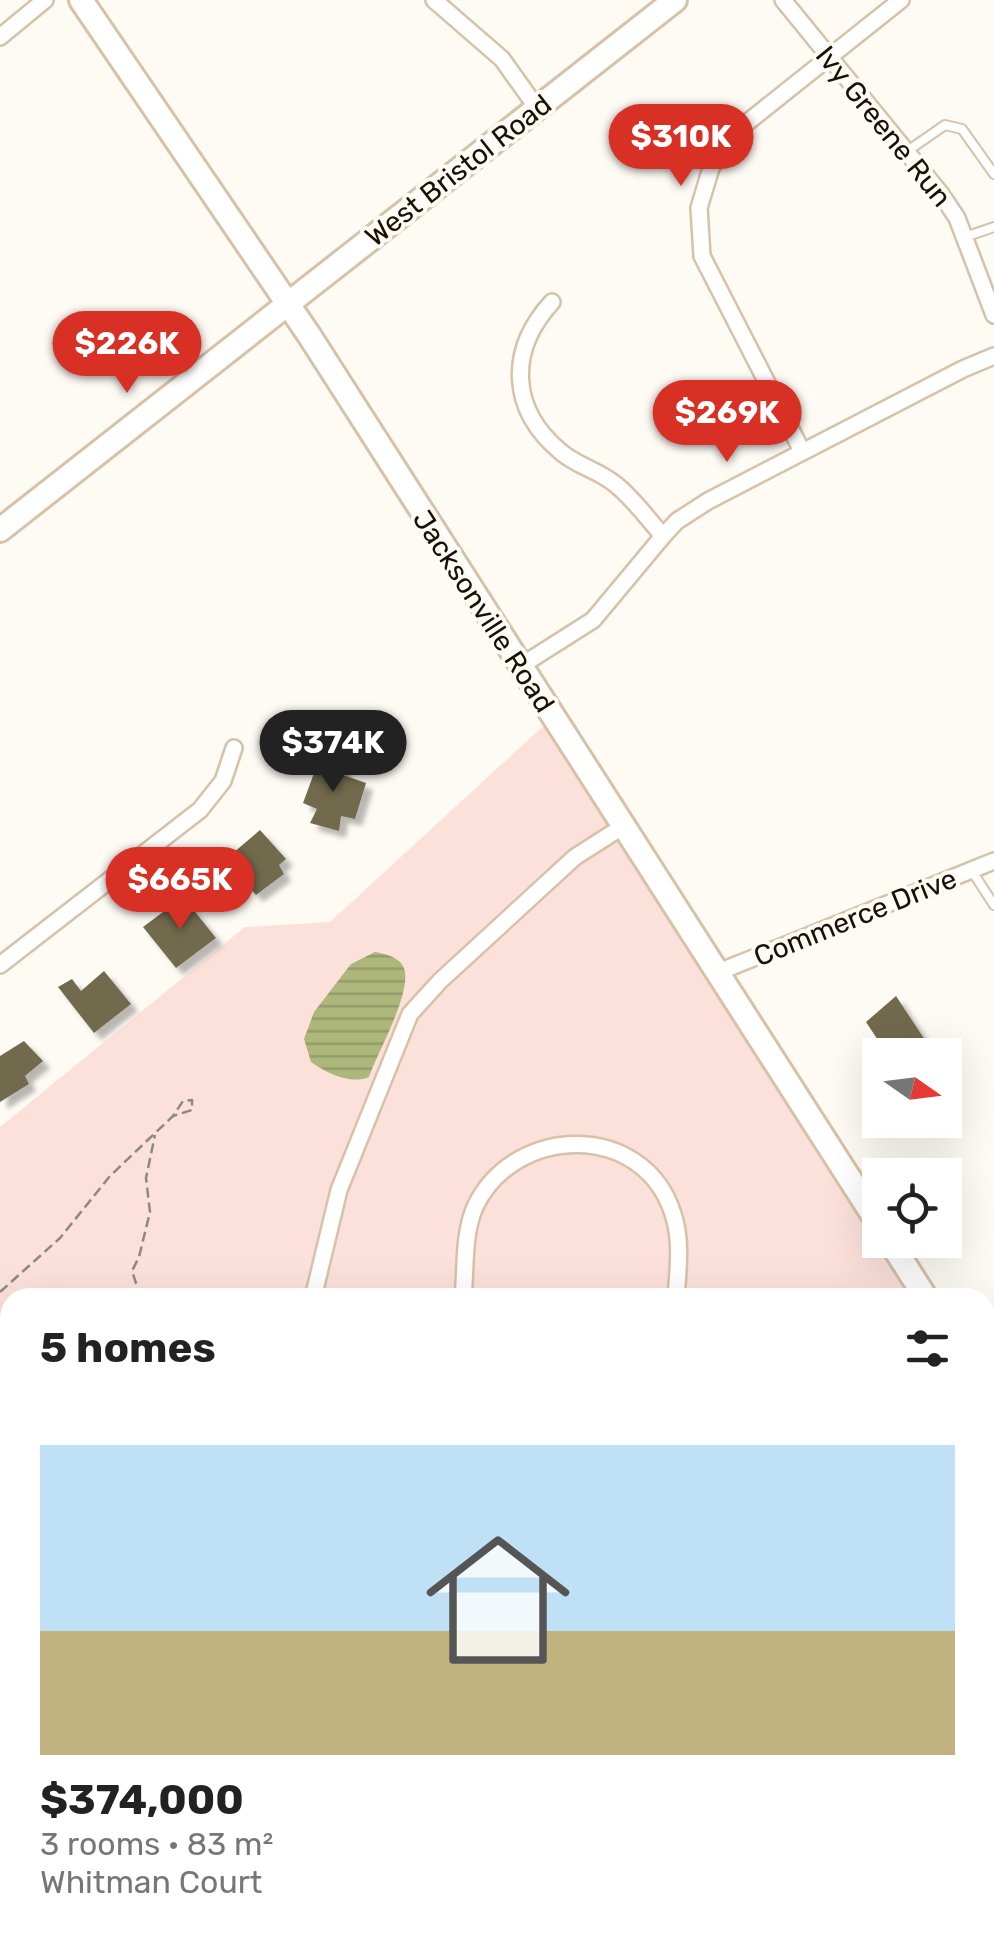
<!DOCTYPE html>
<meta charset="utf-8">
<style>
body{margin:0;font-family:Rubik,sans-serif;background:#f6f6f6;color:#222;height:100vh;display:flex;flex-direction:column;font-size:38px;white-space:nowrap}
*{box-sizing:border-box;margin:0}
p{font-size:32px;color:#767676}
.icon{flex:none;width:55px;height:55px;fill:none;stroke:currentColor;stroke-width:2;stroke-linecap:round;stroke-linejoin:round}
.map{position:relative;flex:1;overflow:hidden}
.side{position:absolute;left:0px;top:1288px;width:995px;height:672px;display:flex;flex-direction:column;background:#fff;border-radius:30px 30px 0 0;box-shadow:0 10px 40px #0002}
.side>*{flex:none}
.needle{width:65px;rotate:104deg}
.tools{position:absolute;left:862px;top:1038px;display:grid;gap:20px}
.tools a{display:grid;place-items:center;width:100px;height:100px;border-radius:0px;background:#fff;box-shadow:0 10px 40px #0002;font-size:50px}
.price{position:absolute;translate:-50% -85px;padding:0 22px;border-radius:35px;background:#d93025;color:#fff;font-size:32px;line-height:65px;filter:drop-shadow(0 2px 5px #0008)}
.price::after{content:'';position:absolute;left:50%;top:60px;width:30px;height:22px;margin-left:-15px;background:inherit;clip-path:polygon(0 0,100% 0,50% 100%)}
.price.selected{background:#222;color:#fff}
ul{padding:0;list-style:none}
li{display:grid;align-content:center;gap:20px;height:530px;padding:0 40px}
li+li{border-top:2px solid #e0e0e0}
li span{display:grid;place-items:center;height:310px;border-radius:0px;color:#555}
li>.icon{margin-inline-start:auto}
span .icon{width:180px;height:180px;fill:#fffc;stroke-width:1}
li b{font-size:42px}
h2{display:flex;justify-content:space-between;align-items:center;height:120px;padding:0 40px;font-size:42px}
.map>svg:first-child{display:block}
</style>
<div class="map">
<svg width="994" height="1958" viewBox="0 0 994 1958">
<defs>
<pattern id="water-rules" width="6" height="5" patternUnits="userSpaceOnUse" patternTransform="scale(2.5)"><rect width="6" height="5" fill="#adb77b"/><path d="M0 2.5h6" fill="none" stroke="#949c69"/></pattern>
<filter id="shadow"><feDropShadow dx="7" dy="7" stdDeviation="2.5" flood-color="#0004"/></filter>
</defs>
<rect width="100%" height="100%" fill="#fefaf4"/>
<!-- green -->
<g fill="#fce1db">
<polygon points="552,718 923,1297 10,1298 10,1950 622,1950 612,1958 0,1958 0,1127 245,927 330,922"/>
<polygon points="985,1394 994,1408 994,1645 985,1653"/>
</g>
<!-- water -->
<g fill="url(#water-rules)">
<path d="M375,952C385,954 397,956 403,966C415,988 377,1053 369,1077C351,1085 326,1073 311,1062L304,1039L314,1012L351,964Z"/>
<polygon points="10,1427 10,1683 0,1686 0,1428"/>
</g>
<!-- building -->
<g fill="#726a4e" filter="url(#shadow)">
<polygon points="320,757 345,765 343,775 366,783 355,819 341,816 339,831 310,823 317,809 303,803"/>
<polygon points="260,830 286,859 279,865 284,874 256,895 226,859"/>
<polygon points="183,897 216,938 176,968 143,927"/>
<polygon points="104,971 131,1004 94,1033 58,987 72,979 81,991"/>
<polygon points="896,996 935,1055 888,1055 866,1022"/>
<polygon points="24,1041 43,1061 25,1076 29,1084 0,1102 0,1056"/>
<polygon points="10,1950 21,1954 25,1950 51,1950 49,1952 57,1958 3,1958"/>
<polygon points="107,1950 209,1950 219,1958 116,1958"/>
</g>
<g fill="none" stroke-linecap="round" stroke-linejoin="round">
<!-- service casing -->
<g stroke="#d7c2a7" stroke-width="12">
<g id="service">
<polyline points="906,152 945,125 962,129 994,174"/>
<polyline points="965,237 994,227"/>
<polyline points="972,871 994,905"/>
<polyline points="263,1950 270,1958"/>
</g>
</g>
<!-- minor casing -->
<g stroke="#d7c2a7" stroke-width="20">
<g id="minor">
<polyline points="434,0 502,59 537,108"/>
<polyline points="783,0 941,194 957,218 994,315"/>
<polyline points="0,37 45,0"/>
<path d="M552,302C508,350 509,409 561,452C577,466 598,470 615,484C633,498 647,518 663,536"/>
<polyline points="802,451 702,256 699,208 711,168 734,133 901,0"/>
<polyline points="519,667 593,620 663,536 677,521 708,501 963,369 994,356"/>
<polyline points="0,965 200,810 223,781 234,748"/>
<polyline points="716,973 994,861"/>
<polyline points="313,1298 339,1190 410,1014 440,981 575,857 622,827"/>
<path d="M463,1298C466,1268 463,1234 475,1207C514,1124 644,1121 673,1214C682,1240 678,1270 676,1298"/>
<polyline points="985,1519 994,1515"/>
<polyline points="437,1950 443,1958"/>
<polyline points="571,1958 581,1950"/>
</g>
</g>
<!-- secondary casing -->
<g stroke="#d7c2a7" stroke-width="28">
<g id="secondary">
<polyline points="81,0 309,335 880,1226"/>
<polyline points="0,530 675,0"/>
<polyline points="889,1240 926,1298"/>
<polyline points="985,1382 994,1394"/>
</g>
</g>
<!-- path -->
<g stroke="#8e8881" stroke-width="2.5" stroke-dasharray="10 5" stroke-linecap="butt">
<polyline points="0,1292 60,1238 110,1176 173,1116 183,1101 192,1100 192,1110 173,1116"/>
<polyline points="141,1298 132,1271 139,1257 150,1212 146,1178 155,1135"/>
<polyline points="0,1902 10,1907"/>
<polyline points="69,1950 76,1958"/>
<polyline points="0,1952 10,1938"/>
</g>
<!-- service -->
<use href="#service" stroke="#fff" stroke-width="8"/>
<!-- minor -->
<use href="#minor" stroke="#fff" stroke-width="15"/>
<!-- secondary -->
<use href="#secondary" stroke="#fff" stroke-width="22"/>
</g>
<g text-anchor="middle" stroke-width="8" stroke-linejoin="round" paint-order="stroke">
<!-- street labels -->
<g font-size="28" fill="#171007" stroke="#fefaf4">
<text transform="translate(884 126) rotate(51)" y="10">Ivy Greene Run</text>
<text transform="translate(458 170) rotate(-38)" y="10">West Bristol Road</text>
<text transform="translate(484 611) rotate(57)" y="10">Jacksonville Road</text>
<text transform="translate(855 917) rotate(-22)" y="10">Commerce Drive</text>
</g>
</g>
</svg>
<div class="tools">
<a><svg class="needle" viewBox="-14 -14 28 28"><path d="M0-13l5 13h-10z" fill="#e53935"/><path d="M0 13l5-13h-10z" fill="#767676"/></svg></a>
<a><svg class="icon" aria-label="locate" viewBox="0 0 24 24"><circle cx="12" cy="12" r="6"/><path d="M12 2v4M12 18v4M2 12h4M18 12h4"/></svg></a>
</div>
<b class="price" style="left:681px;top:189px">$310K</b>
<b class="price" style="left:127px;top:396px">$226K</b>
<b class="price" style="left:727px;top:465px">$269K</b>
<b class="price selected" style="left:333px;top:795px">$374K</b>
<b class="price" style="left:180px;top:932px">$665K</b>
<section class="side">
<h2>5 homes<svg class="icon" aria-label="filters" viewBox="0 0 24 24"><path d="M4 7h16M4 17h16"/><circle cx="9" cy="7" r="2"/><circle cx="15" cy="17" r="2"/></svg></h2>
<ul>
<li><span style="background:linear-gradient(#bfe0f5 60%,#c2b280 0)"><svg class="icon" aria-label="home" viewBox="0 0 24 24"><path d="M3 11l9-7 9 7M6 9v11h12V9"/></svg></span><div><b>$374,000</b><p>3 rooms · 83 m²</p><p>Whitman Court</p></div></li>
</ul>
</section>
</div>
